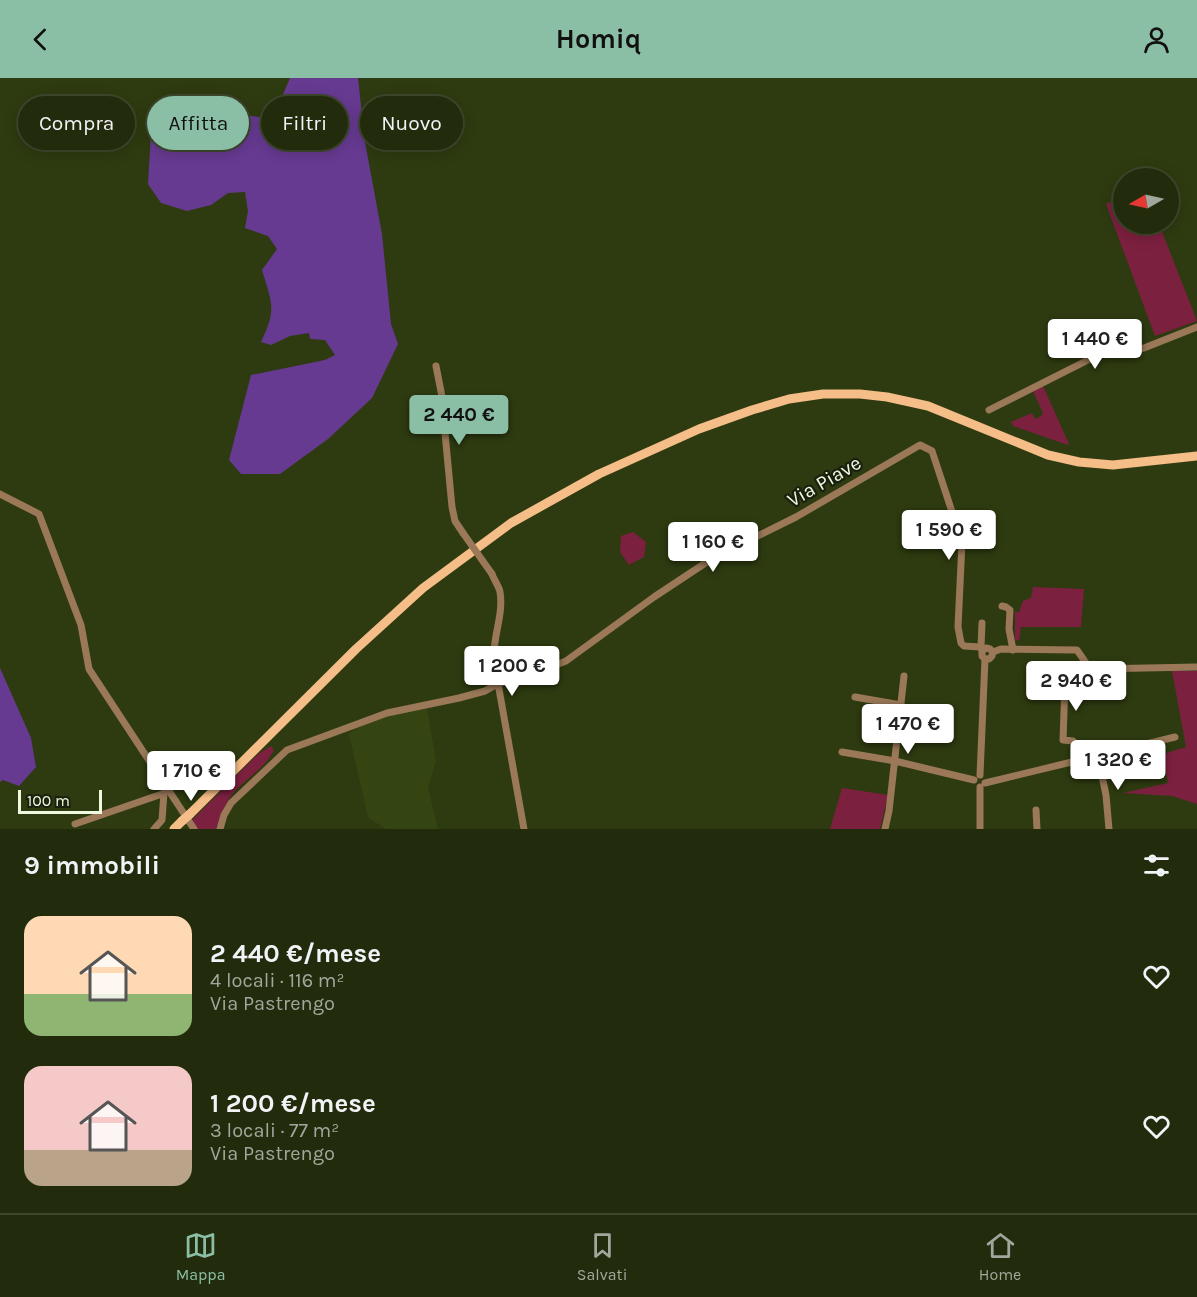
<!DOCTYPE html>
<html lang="it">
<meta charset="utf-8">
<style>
body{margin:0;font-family:Karla,sans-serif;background:#2e381a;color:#f1f3f6;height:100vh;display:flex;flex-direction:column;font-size:22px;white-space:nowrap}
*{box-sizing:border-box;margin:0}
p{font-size:20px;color:#a2a79d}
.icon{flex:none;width:33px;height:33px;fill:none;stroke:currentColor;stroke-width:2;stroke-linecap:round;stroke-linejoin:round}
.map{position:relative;height:751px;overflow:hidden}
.side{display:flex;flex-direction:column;background:#222c0c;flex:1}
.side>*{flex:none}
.banner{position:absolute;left:18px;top:18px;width:600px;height:54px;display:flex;gap:12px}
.needle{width:39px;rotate:261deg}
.tools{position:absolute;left:1113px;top:90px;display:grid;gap:12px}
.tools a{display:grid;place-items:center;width:66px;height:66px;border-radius:50%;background:#222c0c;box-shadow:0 3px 15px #0003,0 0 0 2px #3f482d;font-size:30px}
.scale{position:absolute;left:18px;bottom:15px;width:84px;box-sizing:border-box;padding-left:6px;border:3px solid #eff9e0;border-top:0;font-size:16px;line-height:21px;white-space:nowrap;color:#eff9e0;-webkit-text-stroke:4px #19200e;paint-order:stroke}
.price{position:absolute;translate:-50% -51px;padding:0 14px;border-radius:6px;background:#fff;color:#222;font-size:20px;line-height:39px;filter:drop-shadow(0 2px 3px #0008)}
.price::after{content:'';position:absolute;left:50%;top:36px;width:18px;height:14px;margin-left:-9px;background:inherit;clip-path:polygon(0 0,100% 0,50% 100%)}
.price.active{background:#8abfa5;color:#111}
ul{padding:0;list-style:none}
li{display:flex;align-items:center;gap:18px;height:150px;padding:0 24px}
li span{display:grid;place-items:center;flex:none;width:168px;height:120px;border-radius:18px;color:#555}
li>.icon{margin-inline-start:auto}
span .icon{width:72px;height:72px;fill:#fffc;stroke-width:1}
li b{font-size:26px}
h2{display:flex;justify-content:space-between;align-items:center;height:72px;padding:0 24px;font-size:26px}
.pill{padding:0 21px;border-radius:27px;background:#222c0c;box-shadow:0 3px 15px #0003,0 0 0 2px #3f482d;font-size:21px;line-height:54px}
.pill.active{background:#8abfa5;color:#111}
header{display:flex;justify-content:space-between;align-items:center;height:78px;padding:0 24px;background:#8abfa5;color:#111;font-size:27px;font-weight:700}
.dock{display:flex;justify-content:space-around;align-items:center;height:84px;border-top:2px solid #3f482d;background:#222c0c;font-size:16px;color:#a2a79d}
.dock a{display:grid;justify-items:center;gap:3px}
.dock .active{color:#8abfa5}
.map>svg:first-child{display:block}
</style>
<header><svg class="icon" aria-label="back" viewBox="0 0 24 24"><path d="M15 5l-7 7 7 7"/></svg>Homiq<svg class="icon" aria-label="person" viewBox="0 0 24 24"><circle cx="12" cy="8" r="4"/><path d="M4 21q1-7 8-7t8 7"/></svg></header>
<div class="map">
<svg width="1197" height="751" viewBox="0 0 1197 751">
<rect width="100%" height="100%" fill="#2e3b10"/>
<!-- built -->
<polygon fill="#354511" points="427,630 436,683 428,710 438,751 386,751 368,739 349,656 362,646 383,638"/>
<!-- green -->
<g fill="#7c203f">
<polygon points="1123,119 1124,146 1159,146 1197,243 1155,258 1106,126"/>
<polygon points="1043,308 1069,366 1068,367 1013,348 1011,344 1032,335 1035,341 1041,338 1043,335 1033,313"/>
<polygon points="633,454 646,464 644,479 629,487 620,474 621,458"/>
<polygon points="1033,509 1084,511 1081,549 1021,549 1019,562 1015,563 1015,534 1019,534 1023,523 1031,520"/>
<polygon points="1172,593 1197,593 1197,726 1172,718 1123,715 1168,705 1163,676 1186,669"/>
<path d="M271,668L274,672C264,691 249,698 235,713C225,724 221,737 216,751H196L191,743L258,676Z"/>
<polygon points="842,710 888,717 880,751 830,751"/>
</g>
<!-- water -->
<g fill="#663a91">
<path d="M290,0H358L365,64L382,156L391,246L398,266L372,320L328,361L280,396H241L229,382L251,297L325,282L335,277L325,262L310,261L309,255L290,258L271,267L261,264C277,231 272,226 262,192L277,171L268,158L245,150L248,133L245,114L228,115L211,127L187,133L161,125L148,106L152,37C188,22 228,35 265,40L278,28Z"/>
<polygon points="0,590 31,660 36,689 19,708 3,702 0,704"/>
</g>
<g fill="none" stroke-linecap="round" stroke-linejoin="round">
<!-- minor -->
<g stroke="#9a7858" stroke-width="7">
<polyline points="436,288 447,344 445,355 452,429 455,443 463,455"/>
<polyline points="989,332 1098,277 1144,270 1197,249"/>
<polyline points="0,416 39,436 81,547 89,591 194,751"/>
<path d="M492,496C494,502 499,508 500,514C504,537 492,560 494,583L524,751"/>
<polyline points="1002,528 1006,529 1010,532 1009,551 1013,572"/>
<polyline points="981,569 982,545"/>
<polyline points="993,574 1001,571 1077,572 1088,588 1094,591 1197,589"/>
<polyline points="855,619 901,627"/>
<polyline points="842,674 895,683 974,702"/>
<polyline points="1098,679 1106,717 1109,751"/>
<path d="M1082,683L1073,663L1063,662L1065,606C1080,601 1080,604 1088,588"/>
<polyline points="980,697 985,581 982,578 982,573 986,570 990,571 993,574 992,578 989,581 985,581"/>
<polyline points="985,705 1175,659"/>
<polyline points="980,709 980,751"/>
<polyline points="1036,732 1037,751"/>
<polyline points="75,746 162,716"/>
<polyline points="154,751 162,742 164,715"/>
<polyline points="220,751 224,737 231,725 287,672 387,635 459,620 485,613 499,605 517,602 566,583 654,519 713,480 796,439 920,367 932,373 962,464 958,549 961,565 964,568 981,569 982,573"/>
<polyline points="885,751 889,733 904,598"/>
</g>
<!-- major -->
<g stroke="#f5bd87" stroke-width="9">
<polyline points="190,736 356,571 423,510 511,445 599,396 699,351 752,332 789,321 823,316 860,316 887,319 928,328 1048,377 1079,384 1113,387 1197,378"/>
<polyline points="174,751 182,743"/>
</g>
<!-- minor-bridge -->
<polyline stroke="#9a7858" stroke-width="7" points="463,455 492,496"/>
<!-- major-bridge -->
<polyline stroke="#f5bd87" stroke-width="9" points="182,743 190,736"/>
</g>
<g text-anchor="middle" stroke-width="4.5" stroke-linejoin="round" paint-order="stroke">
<!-- street labels -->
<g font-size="20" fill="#eff9e0" stroke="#19200e">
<text transform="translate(824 403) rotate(-30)" y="7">Via Piave</text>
</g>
</g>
</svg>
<div class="tools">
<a><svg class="needle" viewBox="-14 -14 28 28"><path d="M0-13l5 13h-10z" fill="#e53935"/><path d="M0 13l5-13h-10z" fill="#a2a79d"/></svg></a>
</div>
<div class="scale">100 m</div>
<b class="price" style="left:1095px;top:292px">1 440 €</b>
<b class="price active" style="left:459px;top:368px">2 440 €</b>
<b class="price" style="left:949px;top:483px">1 590 €</b>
<b class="price" style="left:713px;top:495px">1 160 €</b>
<b class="price" style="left:512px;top:619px">1 200 €</b>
<b class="price" style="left:1076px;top:634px">2 940 €</b>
<b class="price" style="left:908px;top:677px">1 470 €</b>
<b class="price" style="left:1118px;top:713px">1 320 €</b>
<b class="price" style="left:191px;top:724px">1 710 €</b>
<div class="banner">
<a class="pill">Compra</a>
<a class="pill active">Affitta</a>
<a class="pill">Filtri</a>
<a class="pill">Nuovo</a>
</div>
</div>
<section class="side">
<h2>9 immobili<svg class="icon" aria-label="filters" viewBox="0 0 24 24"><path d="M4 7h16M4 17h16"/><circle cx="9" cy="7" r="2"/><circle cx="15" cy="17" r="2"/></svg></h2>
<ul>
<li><span style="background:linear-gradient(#ffd9b3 65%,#8fb573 0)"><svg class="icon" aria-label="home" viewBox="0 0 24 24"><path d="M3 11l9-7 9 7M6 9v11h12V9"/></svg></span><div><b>2 440 €/mese</b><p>4 locali · 116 m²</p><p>Via Pastrengo</p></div><svg class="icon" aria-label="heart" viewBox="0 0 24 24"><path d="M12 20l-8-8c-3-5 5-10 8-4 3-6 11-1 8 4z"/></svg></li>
<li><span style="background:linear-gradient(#f6c9c9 70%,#b9a48a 0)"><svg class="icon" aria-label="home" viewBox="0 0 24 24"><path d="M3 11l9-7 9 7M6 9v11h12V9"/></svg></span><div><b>1 200 €/mese</b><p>3 locali · 77 m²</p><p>Via Pastrengo</p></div><svg class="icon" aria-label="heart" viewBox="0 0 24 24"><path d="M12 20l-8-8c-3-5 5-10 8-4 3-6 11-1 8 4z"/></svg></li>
</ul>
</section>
<nav class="dock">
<a class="active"><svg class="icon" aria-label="map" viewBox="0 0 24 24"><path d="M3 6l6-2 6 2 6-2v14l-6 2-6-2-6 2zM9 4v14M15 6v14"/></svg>Mappa</a>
<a><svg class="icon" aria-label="saved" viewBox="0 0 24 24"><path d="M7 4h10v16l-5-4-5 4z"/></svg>Salvati</a>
<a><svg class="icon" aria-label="home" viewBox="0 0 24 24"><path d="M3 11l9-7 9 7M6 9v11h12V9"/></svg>Home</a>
</nav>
